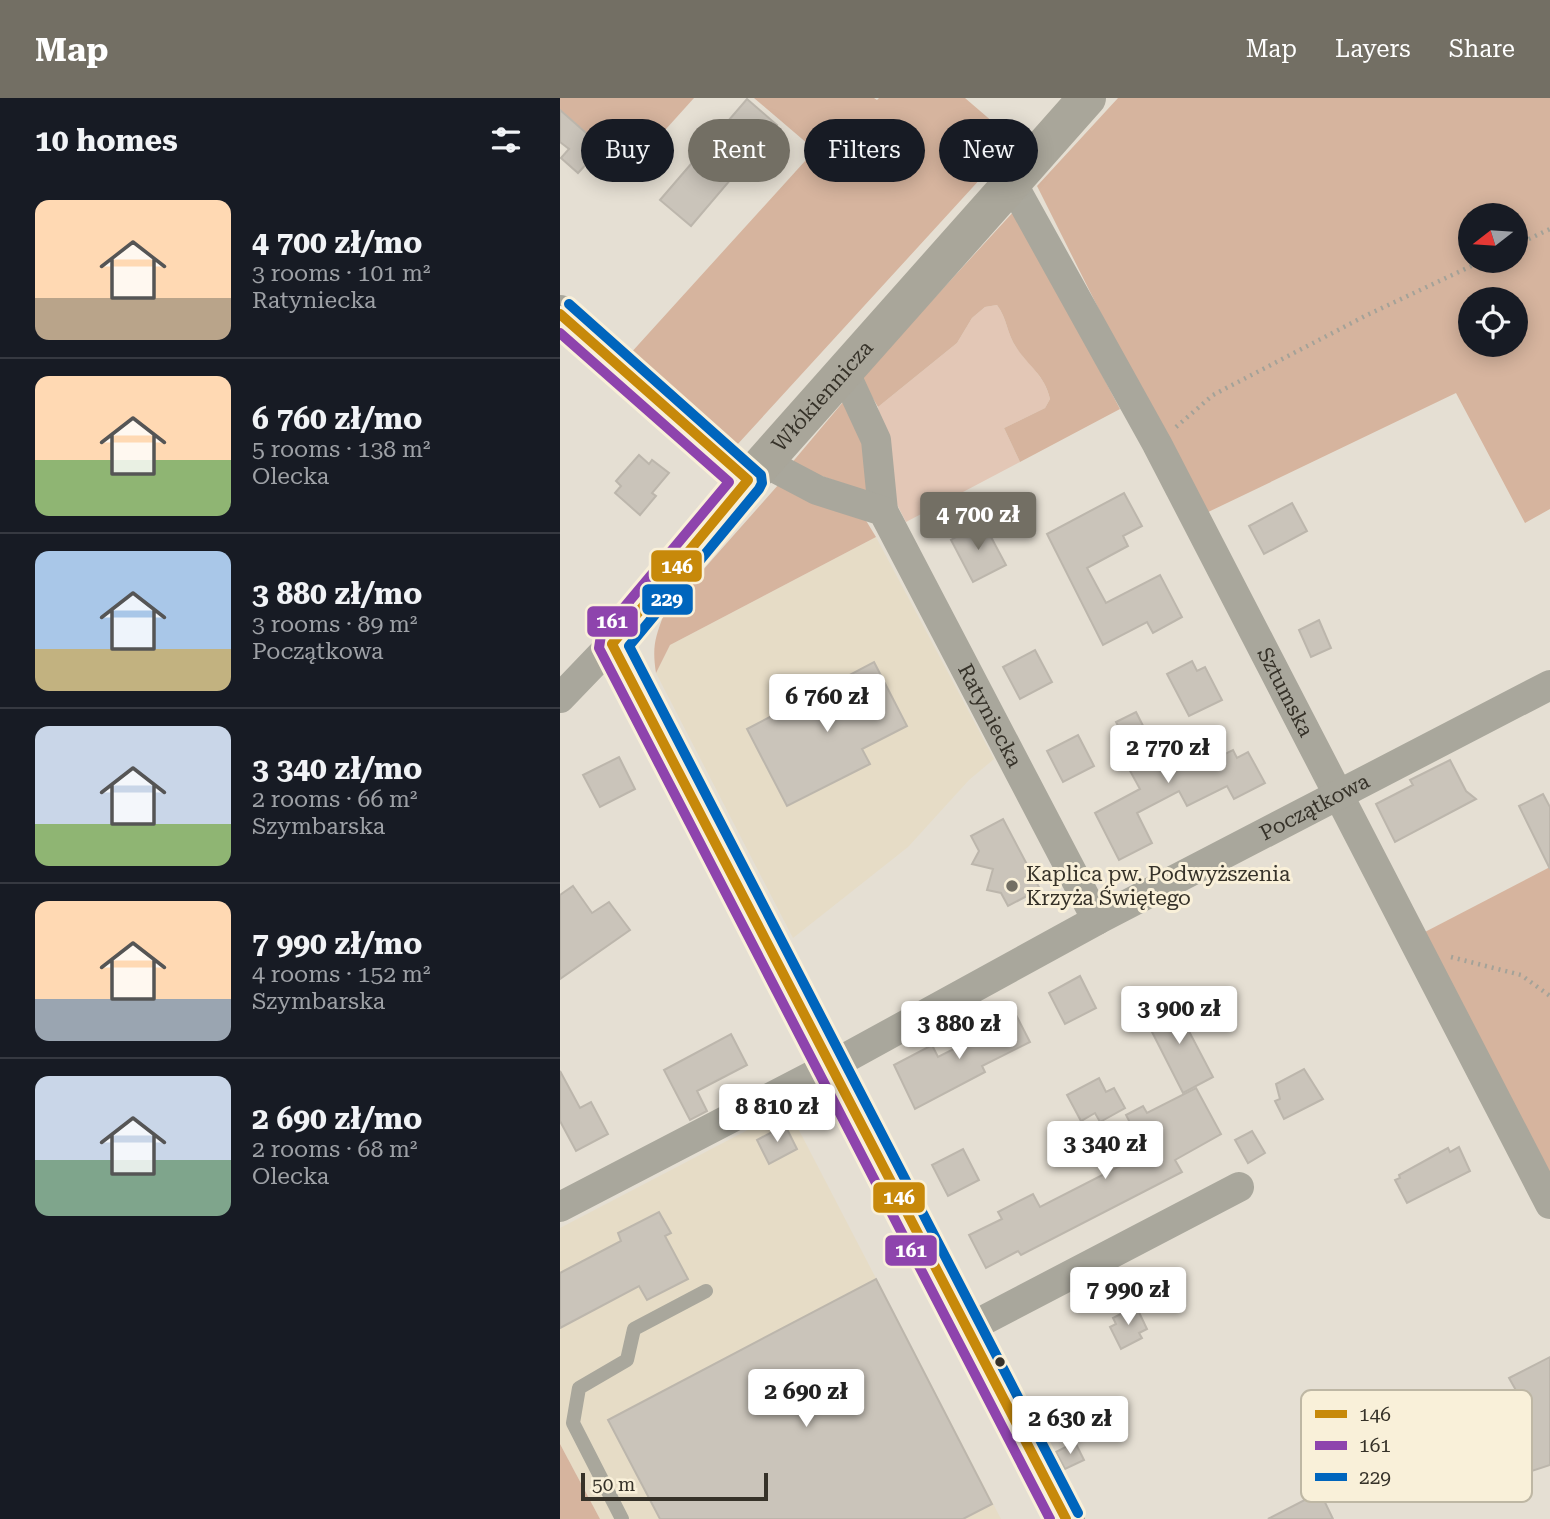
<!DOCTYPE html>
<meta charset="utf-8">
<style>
body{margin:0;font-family:"Roboto Serif",serif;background:#242831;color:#f1f3f6;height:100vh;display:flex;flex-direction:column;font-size:26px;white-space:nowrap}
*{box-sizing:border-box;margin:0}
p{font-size:23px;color:#9ea1a6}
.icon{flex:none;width:38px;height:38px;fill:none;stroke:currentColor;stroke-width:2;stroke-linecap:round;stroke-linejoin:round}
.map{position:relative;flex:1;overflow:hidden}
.sheet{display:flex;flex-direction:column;background:#171b24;width:560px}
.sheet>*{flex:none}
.guide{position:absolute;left:21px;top:21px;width:665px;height:63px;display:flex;gap:14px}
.needle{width:46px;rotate:253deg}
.buttons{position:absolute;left:898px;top:105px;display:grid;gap:14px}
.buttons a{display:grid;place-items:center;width:70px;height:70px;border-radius:50%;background:#171b24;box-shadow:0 4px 18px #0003;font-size:35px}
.scale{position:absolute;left:21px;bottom:18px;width:187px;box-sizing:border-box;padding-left:7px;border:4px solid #363229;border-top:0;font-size:19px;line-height:24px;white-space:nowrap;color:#363229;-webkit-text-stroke:5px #f9f0d9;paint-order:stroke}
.price{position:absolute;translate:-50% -60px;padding:0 16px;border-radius:7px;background:#fff;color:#222;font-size:23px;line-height:46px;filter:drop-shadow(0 2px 4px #0008)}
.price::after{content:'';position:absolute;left:50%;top:42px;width:21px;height:16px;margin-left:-10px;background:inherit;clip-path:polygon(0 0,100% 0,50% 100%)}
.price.selected{background:#736f64;color:#fff}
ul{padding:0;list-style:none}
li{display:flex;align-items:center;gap:21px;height:175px;padding:0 35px}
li+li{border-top:2px solid #363941}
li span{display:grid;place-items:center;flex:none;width:196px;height:140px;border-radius:14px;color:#555}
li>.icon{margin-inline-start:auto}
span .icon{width:84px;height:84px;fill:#fffc;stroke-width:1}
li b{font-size:30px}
h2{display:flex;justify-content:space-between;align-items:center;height:84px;padding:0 35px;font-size:30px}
.pill{padding:0 24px;border-radius:32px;background:#171b24;box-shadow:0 4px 18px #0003;font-size:24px;line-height:63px}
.pill.selected{background:#736f64;color:#fff}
header{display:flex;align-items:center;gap:42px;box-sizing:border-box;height:98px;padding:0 35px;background:#736f64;color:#fff}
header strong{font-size:33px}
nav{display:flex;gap:38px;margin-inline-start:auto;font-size:24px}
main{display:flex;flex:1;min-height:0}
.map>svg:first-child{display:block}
</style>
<header>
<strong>Map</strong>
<nav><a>Map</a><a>Layers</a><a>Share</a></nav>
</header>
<main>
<section class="sheet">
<h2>10 homes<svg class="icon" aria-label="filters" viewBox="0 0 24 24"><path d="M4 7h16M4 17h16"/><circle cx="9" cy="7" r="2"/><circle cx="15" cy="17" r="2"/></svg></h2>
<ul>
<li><span style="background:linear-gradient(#ffd9b3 70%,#b9a48a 0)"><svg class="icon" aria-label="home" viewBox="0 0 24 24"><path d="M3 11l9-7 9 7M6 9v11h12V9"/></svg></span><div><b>4 700 zł/mo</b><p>3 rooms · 101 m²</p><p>Ratyniecka</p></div></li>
<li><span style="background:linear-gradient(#ffd9b3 60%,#8fb573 0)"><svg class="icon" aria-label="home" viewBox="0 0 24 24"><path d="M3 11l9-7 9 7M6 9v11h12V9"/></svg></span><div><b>6 760 zł/mo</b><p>5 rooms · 138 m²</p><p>Olecka</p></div></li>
<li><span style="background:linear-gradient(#a9c7e8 70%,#c2b280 0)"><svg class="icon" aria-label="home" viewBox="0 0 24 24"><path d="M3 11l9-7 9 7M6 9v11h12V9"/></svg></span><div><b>3 880 zł/mo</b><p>3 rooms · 89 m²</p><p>Początkowa</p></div></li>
<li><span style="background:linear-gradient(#c9d6e8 70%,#8fb573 0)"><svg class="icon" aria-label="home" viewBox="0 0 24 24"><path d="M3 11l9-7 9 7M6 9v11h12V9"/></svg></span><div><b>3 340 zł/mo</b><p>2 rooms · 66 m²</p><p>Szymbarska</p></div></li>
<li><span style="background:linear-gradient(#ffd9b3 70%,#9aa5b1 0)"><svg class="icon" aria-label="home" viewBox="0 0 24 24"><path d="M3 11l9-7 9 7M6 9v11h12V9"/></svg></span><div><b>7 990 zł/mo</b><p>4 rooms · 152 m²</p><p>Szymbarska</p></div></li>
<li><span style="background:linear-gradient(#c9d6e8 60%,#7fa58c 0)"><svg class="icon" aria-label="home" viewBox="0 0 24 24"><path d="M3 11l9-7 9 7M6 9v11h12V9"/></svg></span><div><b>2 690 zł/mo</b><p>2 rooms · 68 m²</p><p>Olecka</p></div></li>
</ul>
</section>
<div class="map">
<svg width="990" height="1421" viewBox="0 0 990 1421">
<rect width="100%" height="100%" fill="#e5dfd3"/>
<!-- built -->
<g fill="#e6dcc6">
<polygon points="316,439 434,661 409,682 348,749 233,840 96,575 110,547"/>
<polygon points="228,1011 441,1421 40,1421 0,1346 0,1130"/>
</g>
<!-- green -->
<path fill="#e3c7b6" d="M437,207C447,220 447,236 456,249C469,268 485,278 490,301L485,310L444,330L460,364L346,424L331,395L318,309L397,245L412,220L425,209Z"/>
<!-- forest -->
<g fill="#d6b49e" fill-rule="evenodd">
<polygon points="0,0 134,0 69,72 0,12"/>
<polygon points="194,0 314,0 317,2 319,0 405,0 455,43 176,348 69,257 255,52"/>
<path d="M558,0H990V411L965,425L896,295L642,417L477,88ZM910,117H956V163H910ZM910,201H956V247H910Z"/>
<path d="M455,112L560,311L460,364L444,330L485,310L490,301C485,277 468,268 456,249C447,236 447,220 437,207L425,209L412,220L397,245L318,309L301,280Z"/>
<polygon points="289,297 308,344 313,396 230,367"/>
<path d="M219,386L302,416L316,439L110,547L96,575C92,549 95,540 104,516Z"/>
<polygon points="990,769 990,1075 863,835"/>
<polygon points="0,1346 40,1421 0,1421"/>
</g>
<!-- building -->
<g fill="#cac4ba" stroke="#bcb6ac" stroke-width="2">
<polygon points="187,1 217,27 131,128 100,102"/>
<polygon points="0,12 42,49 18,75 1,60 9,51 0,44"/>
<polygon points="79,357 89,366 92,362 109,375 92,395 96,398 80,417 55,395 61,388 56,383"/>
<polygon points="564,395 582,428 563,438 568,448 527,470 546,505 600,477 622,519 593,535 587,524 543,547 487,436"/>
<polygon points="732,405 747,433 704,456 689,428"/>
<polygon points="423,424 446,467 413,484 391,442"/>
<polygon points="759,522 771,550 751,559 739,532"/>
<polygon points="475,552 492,584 460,601 443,569"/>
<polygon points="632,563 637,573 645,569 662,602 629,618 607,576"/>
<polygon points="314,564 347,628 302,651 310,666 227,708 187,631"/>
<polygon points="576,614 601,663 627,649 638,669 673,652 677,660 688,654 705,685 674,701 667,688 627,708 619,693 577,715 592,745 559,762 535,715 580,691 563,660 572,655 556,624"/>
<polygon points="518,637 534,668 503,684 487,653"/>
<polygon points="59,659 75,691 40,709 23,677"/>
<polygon points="890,662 906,693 916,701 835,744 816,706 853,687 850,682"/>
<polygon points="983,696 990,709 990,771 959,708"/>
<polygon points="443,721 480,791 448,808 441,795 427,792 433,771 412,766 419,753 411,738"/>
<polygon points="13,788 32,815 49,804 70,832 0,881 0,797"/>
<polygon points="520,878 536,910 505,926 489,895"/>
<polygon points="611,899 653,979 623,995 590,930 596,926 592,918 595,916 591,909"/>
<polygon points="454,913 470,944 422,968 425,974 355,1011 334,967 372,947 378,959 426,935 423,929"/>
<polygon points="171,936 187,967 137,993 147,1013 130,1022 104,972"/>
<polygon points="744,971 763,1001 724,1021 715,1003 720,1001 716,986"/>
<polygon points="0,973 20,1010 31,1004 48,1036 16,1053 0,1023"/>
<polygon points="539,980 546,994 554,990 565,1010 540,1024 535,1015 521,1023 507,997"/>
<polygon points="636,990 661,1036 615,1062 622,1074 461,1157 458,1153 426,1170 409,1137 442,1121 438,1114 473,1096 480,1109 566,1065 562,1058 582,1048 566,1017 583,1008 587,1015"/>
<polygon points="225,1027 237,1051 209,1066 197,1042"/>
<polygon points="692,1033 705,1055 688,1065 675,1042"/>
<polygon points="899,1049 910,1073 847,1105 835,1082 840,1080 839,1077 888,1050 890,1054"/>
<polygon points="403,1051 419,1082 388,1098 372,1067"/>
<polygon points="99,1114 111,1135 105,1138 128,1181 87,1202 79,1188 0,1230 0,1175 61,1143 58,1135"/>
<polygon points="316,1181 432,1406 403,1421 100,1421 48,1322"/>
<polygon points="576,1208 587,1231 579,1235 582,1240 561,1251 550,1229 556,1226 553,1220"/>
<polygon points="990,1259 990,1367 950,1380 938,1342 958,1335 954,1325 971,1319 949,1280"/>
<polygon points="515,1344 524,1362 505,1371 496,1354"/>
<polygon points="760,1394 773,1421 708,1421"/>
</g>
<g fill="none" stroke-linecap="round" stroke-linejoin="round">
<!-- path -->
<g stroke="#a4a298" stroke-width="4.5" stroke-dasharray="2 5" stroke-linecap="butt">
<polyline points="956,147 990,131"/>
<polyline points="616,329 653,297 807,217 922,163"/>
<polyline points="891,859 961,877 990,898"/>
</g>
<!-- lane -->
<polyline stroke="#a9a79c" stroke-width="14" points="62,1421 13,1325 19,1290 67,1262 74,1231 146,1193"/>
<!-- street -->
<g stroke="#a9a79c" stroke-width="30">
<path id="s1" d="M452,85L597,346L990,1106"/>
<polyline points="285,275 316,342 323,413"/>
<path id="s2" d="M204,364L257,392L323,413L537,822"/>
<polyline points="0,600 52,546"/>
<path id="s3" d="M0,1109L271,968L537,822L990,587"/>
<polyline points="407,1231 679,1089"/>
</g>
<!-- secondary -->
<g stroke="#a9a69a" stroke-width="38">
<polyline points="0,216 188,382"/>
<path id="s4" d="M506,1421L52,546L188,382L527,0"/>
</g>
<!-- bus-1 casing -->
<g stroke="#f9f0d9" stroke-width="16">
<polyline id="bus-1" points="0,216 188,382 52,546 506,1421"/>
</g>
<!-- bus-2 casing -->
<g stroke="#f9f0d9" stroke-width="16">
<polyline id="bus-2" points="0,235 169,384 41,537 39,550 490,1421"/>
</g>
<!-- bus-3 casing -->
<g stroke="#f9f0d9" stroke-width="16">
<polyline id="bus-3" points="9,206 201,377 202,385 199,391 69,548 518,1415"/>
</g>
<!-- bus-1 -->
<use href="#bus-1" stroke="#c7890a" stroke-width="10"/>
<!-- bus-2 -->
<use href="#bus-2" stroke="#8e44ad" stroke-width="10"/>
<!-- bus-3 -->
<use href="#bus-3" stroke="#0065bd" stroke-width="10"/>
</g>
<!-- markers -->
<circle fill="#736f64" stroke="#f9f0d9" stroke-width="2.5" cx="452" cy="788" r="7"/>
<circle fill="#363229" stroke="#f9f0d9" stroke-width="2.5" cx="440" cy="1264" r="6"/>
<g text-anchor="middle" stroke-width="6" stroke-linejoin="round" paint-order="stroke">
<!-- street labels -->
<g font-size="21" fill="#363229" stroke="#f9f0d9">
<text dy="7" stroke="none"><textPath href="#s4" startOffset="1311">Włókiennicza</textPath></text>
<text dy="7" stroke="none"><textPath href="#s1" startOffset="578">Sztumska</textPath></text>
<text dy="7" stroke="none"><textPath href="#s2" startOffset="360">Ratyniecka</textPath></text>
<text dy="7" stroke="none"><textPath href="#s3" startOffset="854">Początkowa</textPath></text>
</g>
<!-- poi labels -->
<g font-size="21" fill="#363229" stroke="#f9f0d9" text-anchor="start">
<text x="466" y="783">Kaplica pw. Podwyższenia<tspan x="466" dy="24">Krzyża Świętego</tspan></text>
</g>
</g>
<!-- legend -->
<rect x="741" y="1292" width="231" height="112" rx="10" fill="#f9f0d9" stroke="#beb7a4" stroke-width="2"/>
<rect x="755" y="1312" width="32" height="8" fill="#c7890a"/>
<rect x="755" y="1343" width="32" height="9" fill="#8e44ad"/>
<rect x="755" y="1375" width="32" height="8" fill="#0065bd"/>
<g font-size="19" fill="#363229">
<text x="799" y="1323">146</text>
<text x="799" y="1354">161</text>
<text x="799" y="1386">229</text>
</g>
<g stroke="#f9f0d9" stroke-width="2.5">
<rect x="90" y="451" width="53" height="34" rx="7" fill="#c7890a"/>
<rect x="81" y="485" width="53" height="33" rx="7" fill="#0065bd"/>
<rect x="26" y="507" width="53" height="33" rx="7" fill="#8e44ad"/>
<rect x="312" y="1083" width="54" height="33" rx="7" fill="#c7890a"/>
<rect x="324" y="1136" width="54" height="33" rx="7" fill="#8e44ad"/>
</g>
<g font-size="19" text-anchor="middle" font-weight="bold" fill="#fff">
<text x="117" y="475">146</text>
<text x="107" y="508">229</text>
<text x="52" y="530">161</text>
<text x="339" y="1106">146</text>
<text x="351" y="1159">161</text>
</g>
</svg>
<div class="buttons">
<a><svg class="needle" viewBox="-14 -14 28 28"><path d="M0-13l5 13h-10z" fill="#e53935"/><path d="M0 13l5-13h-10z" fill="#9ea1a6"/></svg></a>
<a><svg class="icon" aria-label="locate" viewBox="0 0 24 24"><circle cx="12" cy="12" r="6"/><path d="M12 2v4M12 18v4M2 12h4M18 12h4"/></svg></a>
</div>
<div class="scale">50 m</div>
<b class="price selected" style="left:418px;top:454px">4 700 zł</b>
<b class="price" style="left:267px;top:636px">6 760 zł</b>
<b class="price" style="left:608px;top:687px">2 770 zł</b>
<b class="price" style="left:619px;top:948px">3 900 zł</b>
<b class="price" style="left:399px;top:963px">3 880 zł</b>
<b class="price" style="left:217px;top:1046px">8 810 zł</b>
<b class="price" style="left:545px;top:1083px">3 340 zł</b>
<b class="price" style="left:568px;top:1229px">7 990 zł</b>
<b class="price" style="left:246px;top:1331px">2 690 zł</b>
<b class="price" style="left:510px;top:1358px">2 630 zł</b>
<div class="guide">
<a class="pill">Buy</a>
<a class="pill selected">Rent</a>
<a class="pill">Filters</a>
<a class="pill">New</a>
</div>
</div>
</main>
